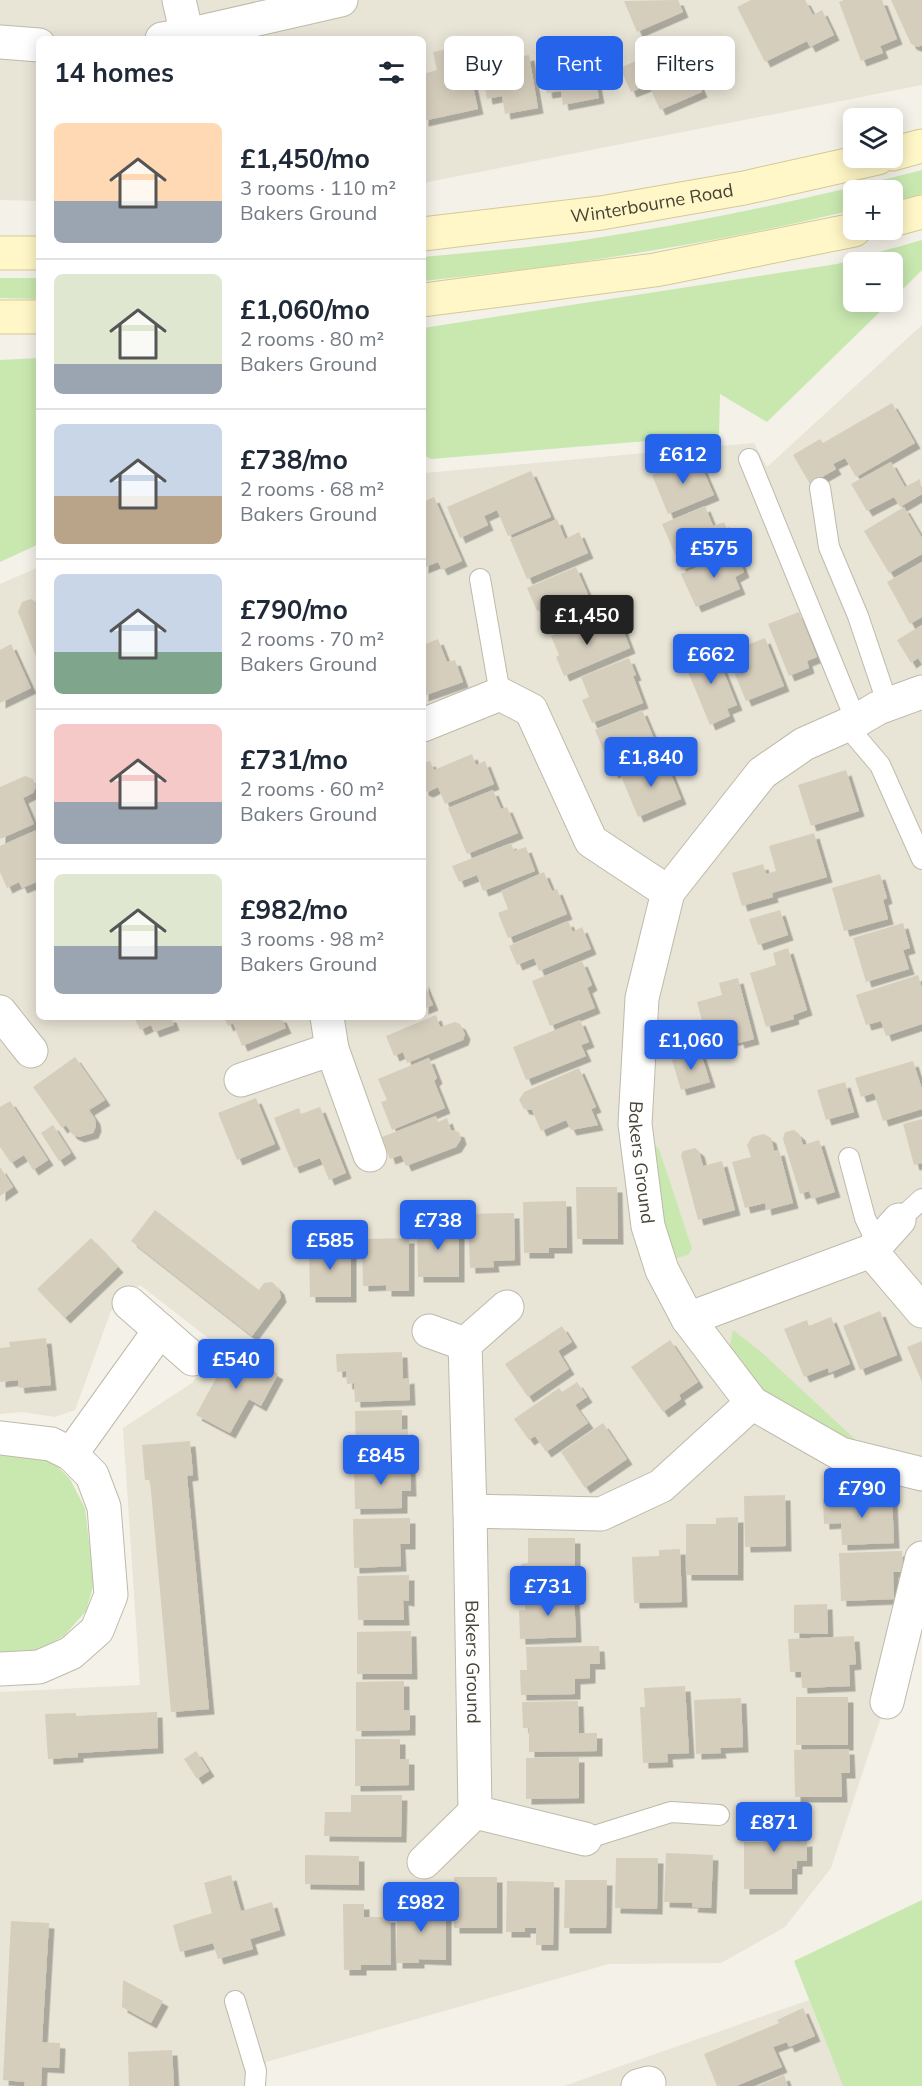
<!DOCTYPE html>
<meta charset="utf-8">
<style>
body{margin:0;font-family:Mulish,sans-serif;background:#f2f2f3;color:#1f2937;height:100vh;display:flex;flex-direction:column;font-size:22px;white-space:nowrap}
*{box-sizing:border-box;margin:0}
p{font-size:20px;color:#747a83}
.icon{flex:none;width:33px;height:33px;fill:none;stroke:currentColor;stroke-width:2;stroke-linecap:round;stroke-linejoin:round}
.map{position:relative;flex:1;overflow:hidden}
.side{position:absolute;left:36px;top:36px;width:390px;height:984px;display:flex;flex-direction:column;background:#fff;border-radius:9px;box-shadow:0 3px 15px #0003}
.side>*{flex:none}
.hud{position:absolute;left:444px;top:36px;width:387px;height:54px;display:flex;gap:12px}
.tools{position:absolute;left:843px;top:108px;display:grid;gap:12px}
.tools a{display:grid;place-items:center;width:60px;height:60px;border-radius:9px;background:#fff;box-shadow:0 3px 15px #0003;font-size:30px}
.price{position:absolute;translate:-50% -51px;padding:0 14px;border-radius:6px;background:#2563eb;color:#fff;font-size:20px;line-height:39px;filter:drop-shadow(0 2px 3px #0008)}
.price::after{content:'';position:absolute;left:50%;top:36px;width:18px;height:14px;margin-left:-9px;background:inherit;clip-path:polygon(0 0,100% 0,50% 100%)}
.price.current{background:#222;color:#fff}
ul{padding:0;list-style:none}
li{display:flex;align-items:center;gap:18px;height:150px;padding:0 18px}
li+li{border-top:2px solid #e0e1e3}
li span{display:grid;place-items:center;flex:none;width:168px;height:120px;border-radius:9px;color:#555}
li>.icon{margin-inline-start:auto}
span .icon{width:72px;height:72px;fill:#fffc;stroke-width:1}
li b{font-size:26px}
h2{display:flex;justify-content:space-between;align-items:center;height:72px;padding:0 18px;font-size:26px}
.tag{padding:0 21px;border-radius:9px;background:#fff;box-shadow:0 3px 15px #0003;font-size:21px;line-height:54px}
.tag.current{background:#2563eb;color:#fff}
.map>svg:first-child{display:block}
</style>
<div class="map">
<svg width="922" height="2086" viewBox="0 0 922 2086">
<defs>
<filter id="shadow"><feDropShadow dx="5.5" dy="5.5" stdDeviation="0" flood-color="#0004"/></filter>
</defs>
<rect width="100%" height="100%" fill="#f4f1e8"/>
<!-- residential -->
<g fill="#e8e4d6">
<polygon points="0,0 922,0 922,85 423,183 423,39 39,39 39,201 0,200"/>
<polygon points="922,325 922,1593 831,1868 785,1927 721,1963 609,1964 266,2062 264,2086 0,2086 0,1692 140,1685 123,1428 192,1383 217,1345 140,1285 111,1311 75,1410 55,1417 22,1412 0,1414 0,584 39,567 39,1017 423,1017 423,471 425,473 754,443 767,467"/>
<polygon points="809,2000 843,2086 564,2086"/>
</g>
<!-- green -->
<g fill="#c9e8b0">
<path d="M922,170V194L893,201L892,190H854L853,210C712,244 568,266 423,281V257C474,252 526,248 577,241C693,224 808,199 922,170Z"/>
<polygon points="922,240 922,270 893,299 892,262 854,262 854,302 890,302 767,422 720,394 719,435 431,459 423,455 423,328 837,264"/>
<polygon points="0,278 39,278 39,299 0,298"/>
<polygon points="39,358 39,544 0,562 0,360"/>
<path d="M655,1145L659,1149L692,1249L688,1255L676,1258C663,1247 656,1167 653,1146Z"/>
<path d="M733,1330L760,1351L859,1443C819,1426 772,1405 745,1370C739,1362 735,1353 730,1346Z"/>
<polygon points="0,1450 50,1459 70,1479 85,1508 94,1583 86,1611 64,1636 34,1652 0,1654"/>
<polygon points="922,1900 922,2086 843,2086 794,1961"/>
</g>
<!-- building -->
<g fill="#d6cebd" filter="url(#shadow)">
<polygon points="678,0 683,12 637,32 624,1"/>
<polygon points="751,0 805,0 813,15 822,10 834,35 810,47 807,41 765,62 737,7"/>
<polygon points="844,0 882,0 897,39 880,46 883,53 861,61 839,2"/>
<polygon points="891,0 922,0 922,45 918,47 911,44"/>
<polygon points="573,43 578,65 592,62 599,98 563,105 561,91 547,93 539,50"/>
<polygon points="464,46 478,109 423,121 423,74 437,70 433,52"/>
<polygon points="511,47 512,58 529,55 538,108 505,114 502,96 487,99 479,53"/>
<polygon points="683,48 702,92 660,110 649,85 631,92 620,68 638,60 641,66"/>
<polygon points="892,403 915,443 856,477 845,458 833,464 836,469 810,484 793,455 820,439 823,443"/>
<polygon points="697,456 714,495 668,514 652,475"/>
<polygon points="891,462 905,487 920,479 922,494 900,507 894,497 867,511 851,484"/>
<polygon points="531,471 551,517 508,536 497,510 484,516 488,525 460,538 447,507"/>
<polygon points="434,497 462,561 442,570 438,562 423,568 423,502"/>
<polygon points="705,506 713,526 724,522 735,548 682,570 662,524"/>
<polygon points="904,507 922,538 922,554 889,573 864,531"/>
<polygon points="557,519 565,539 579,532 588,553 527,579 510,539"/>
<polygon points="736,551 744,572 735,577 740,589 696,607 681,574"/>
<polygon points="922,562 922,617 910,624 887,582"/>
<polygon points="576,567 595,611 551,629 543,608 537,611 527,588"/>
<polygon points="31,599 39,604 39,664 18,612 22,602"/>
<polygon points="799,612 817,657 807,661 809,668 789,676 768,624"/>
<polygon points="597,617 604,634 622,627 630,648 564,676 556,657 559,655 551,636"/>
<polygon points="922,625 922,664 918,658 911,663 897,640"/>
<polygon points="765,638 784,686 746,701 726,653"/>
<polygon points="438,639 447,662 455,660 463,682 423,696 423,645"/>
<polygon points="11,644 31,688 0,703 0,650"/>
<polygon points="713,645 737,705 727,709 730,716 710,725 684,662 697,657 695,652"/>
<polygon points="629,658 636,675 633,676 643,703 592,723 582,700 589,697 581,677"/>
<polygon points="642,710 660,753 613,773 595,730"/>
<polygon points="472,754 476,765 485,761 494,784 445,804 438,787 428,792 423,790 423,763 430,761 434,770"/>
<polygon points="665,759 681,799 638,817 621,776"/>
<polygon points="846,770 859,811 811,826 798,785"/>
<polygon points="25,776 33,779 36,787 33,793 23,798 34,824 0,839 0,787"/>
<polygon points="493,790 501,809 507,807 518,833 467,854 448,808"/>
<polygon points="39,829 39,881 22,888 19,882 7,888 0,872 0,846"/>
<polygon points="814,833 827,877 772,893 773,897 742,906 732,873 763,864 766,874 776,871 769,846"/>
<polygon points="511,843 514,851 526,847 535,871 483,891 477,875 459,882 452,866"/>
<polygon points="544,872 552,891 557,889 567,914 508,938 498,913 508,909 501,891"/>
<polygon points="880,874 887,898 883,900 888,919 844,931 832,888"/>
<polygon points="780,910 788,935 758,945 749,919"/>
<polygon points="568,921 573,932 582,927 591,949 539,971 534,958 517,965 509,946"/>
<polygon points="903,923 910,948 903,950 909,969 866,982 853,938"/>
<polygon points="788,948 807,1010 793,1015 794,1019 766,1027 750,973 776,965 773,953"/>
<polygon points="582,961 592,985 587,988 595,1008 550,1026 532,981"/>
<polygon points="918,975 922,988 922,1024 886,1036 881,1021 866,1025 856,995"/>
<polygon points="738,978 754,1039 739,1043 738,1039 709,1047 697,1002 722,995 719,983"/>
<polygon points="423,981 433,1005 423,1009"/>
<polygon points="436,1015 440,1027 455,1022 460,1024 465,1034 463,1040 407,1063 403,1052 394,1056 386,1036"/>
<polygon points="134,1017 171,1017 174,1025 154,1032 151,1025 140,1030"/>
<polygon points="224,1017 281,1017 286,1028 242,1046 233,1023 228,1026"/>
<polygon points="580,1020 589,1042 581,1045 586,1056 526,1080 513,1047"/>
<polygon points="700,1051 710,1082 681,1090 672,1060"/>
<polygon points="75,1057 105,1100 89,1110 95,1119 96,1126 93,1133 79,1137 72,1134 66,1125 62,1128 33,1087"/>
<polygon points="429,1058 437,1078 434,1081 445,1108 392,1130 381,1102 387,1100 378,1079"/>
<polygon points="913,1061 922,1089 922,1109 883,1121 874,1093 861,1097 855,1078"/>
<polygon points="579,1068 596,1107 591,1109 598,1125 571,1130 566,1120 541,1131 532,1110 524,1109 519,1100 524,1092"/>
<polygon points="845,1082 854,1112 826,1120 817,1090"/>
<polygon points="256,1098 275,1144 237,1160 218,1113"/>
<polygon points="10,1101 48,1160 33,1170 24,1155 11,1163 0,1147 0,1107"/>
<polygon points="320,1107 346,1173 329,1180 320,1158 294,1168 274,1118 299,1108 301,1114"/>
<polygon points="436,1116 438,1122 447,1118 451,1130 459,1132 461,1139 456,1147 406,1166 401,1155 390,1159 382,1137"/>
<polygon points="922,1119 922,1163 914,1165 903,1124"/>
<polygon points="53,1125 71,1153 59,1161 41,1133"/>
<polygon points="794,1130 800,1135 803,1145 819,1140 835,1192 812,1199 809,1191 800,1194 783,1139 785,1132"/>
<polygon points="764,1134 771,1138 774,1151 779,1150 793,1203 766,1210 765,1203 745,1208 732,1162 751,1157 747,1145 752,1137"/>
<polygon points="695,1148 699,1151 703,1166 722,1161 735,1210 698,1220 681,1155 683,1151"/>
<polygon points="0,1167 13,1187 0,1196"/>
<polygon points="576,1187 617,1187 618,1239 577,1239"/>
<polygon points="566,1201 567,1248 549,1248 549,1253 524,1253 523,1202"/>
<polygon points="155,1210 259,1290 264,1283 272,1282 279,1289 281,1297 252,1336 131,1241"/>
<polygon points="514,1213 515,1260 493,1261 494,1267 470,1268 468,1214"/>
<polygon points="417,1225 459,1225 459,1277 418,1277"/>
<polygon points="91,1238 118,1267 65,1318 37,1289"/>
<polygon points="409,1238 409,1291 386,1291 386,1285 363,1286 362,1239"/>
<polygon points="309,1246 351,1246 351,1297 310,1297"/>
<polygon points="880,1311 897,1355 860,1370 843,1326"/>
<polygon points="831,1317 850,1364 829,1373 828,1368 804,1377 784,1329 807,1320 809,1326"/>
<polygon points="562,1326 572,1342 558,1351 569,1369 528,1397 505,1364"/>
<polygon points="46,1338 51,1385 19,1388 18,1380 0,1382 0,1348 10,1347 9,1342"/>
<polygon points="670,1340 698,1382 679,1395 681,1399 663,1412 631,1367"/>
<polygon points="922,1341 922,1382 907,1347"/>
<polygon points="232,1349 278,1374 261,1406 249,1399 230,1433 196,1415"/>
<polygon points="402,1352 403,1379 409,1378 410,1400 355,1402 354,1383 347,1384 346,1371 337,1372 336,1354"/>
<polygon points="577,1382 587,1397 575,1405 588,1423 546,1452 535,1436 529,1440 514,1419 559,1388 562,1392"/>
<polygon points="402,1410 402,1430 408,1429 408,1454 356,1455 355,1411"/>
<polygon points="603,1423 627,1459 585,1488 561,1452"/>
<polygon points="190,1441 193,1475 187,1476 209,1709 171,1712 150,1480 145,1480 142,1445"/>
<polygon points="410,1464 411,1491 402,1491 402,1508 355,1509 354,1465"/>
<polygon points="785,1495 786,1546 745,1547 744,1496"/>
<polygon points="892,1496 894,1543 842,1545 841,1523 824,1524 823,1499"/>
<polygon points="738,1517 738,1575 686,1575 686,1524 716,1524 716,1518"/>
<polygon points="410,1518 410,1544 400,1544 401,1566 354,1568 353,1519"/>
<polygon points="528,1538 575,1538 575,1585 521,1586 521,1564 528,1563"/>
<polygon points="680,1549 682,1602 634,1603 632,1557 659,1556 659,1550"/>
<polygon points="902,1551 903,1572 893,1572 894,1599 841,1601 839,1553"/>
<polygon points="409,1575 409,1601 403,1600 404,1620 358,1620 357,1576"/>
<polygon points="574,1594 576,1637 520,1639 519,1610 525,1610 525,1595"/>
<polygon points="827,1604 828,1634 794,1633 794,1605"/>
<polygon points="411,1631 412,1674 357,1674 357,1632"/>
<polygon points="854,1636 856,1664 849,1665 850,1686 802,1688 801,1672 790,1672 788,1639"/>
<polygon points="599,1646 600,1664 590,1664 590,1678 575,1679 575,1694 521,1695 520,1670 527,1670 526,1647"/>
<polygon points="404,1681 404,1710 410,1710 410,1730 356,1731 356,1682"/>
<polygon points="685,1686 689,1753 667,1754 668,1762 643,1763 640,1707 645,1707 644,1688"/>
<rect x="796" y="1697" width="52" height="48"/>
<polygon points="741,1698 743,1747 720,1748 721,1753 696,1754 694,1700"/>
<polygon points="578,1701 579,1733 597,1733 597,1751 529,1752 529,1728 523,1728 522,1702"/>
<polygon points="157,1712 158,1748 78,1753 78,1757 48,1759 45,1714 76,1713 76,1716"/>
<polygon points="355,1739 400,1739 400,1759 409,1759 409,1785 355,1786"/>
<polygon points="849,1749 850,1773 841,1773 842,1797 795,1797 794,1750"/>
<polygon points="196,1751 209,1771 197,1779 184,1759"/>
<polygon points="579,1757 579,1798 526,1799 526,1758"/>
<polygon points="351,1795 402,1795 401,1837 324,1836 325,1812 351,1812"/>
<polygon points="795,1808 796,1842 807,1841 807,1861 797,1861 797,1869 792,1869 792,1889 744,1889 744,1842 764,1842 763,1809"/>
<polygon points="666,1853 713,1855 711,1908 692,1907 693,1903 664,1902"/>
<polygon points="305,1855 359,1856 359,1885 305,1884"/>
<polygon points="616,1858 658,1858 657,1909 615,1908"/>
<polygon points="231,1875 241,1911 272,1902 280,1930 250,1939 253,1949 218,1959 213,1943 180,1952 173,1925 212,1913 204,1883"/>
<rect x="454" y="1877" width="43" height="51"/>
<polygon points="565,1880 607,1880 606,1928 564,1928"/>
<polygon points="507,1881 554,1882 553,1945 536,1945 536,1928 525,1928 525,1932 506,1932"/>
<polygon points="343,1904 364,1904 364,1917 390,1917 391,1965 361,1965 361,1970 344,1970"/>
<polygon points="397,1904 446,1904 446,1960 419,1959 419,1963 397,1963"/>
<polygon points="11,1921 49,1923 42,2042 60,2043 59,2068 42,2067 41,2086 24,2086 25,2082 3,2080"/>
<polygon points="123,1980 163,2001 151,2023 122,2007"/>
<polygon points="803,2008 815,2036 789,2047 787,2042 773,2047 782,2067 736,2086 717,2086 704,2054 779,2023 777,2020"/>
<polygon points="172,2050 174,2086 129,2086 128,2052"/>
<polygon points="784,2075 788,2086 757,2086"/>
</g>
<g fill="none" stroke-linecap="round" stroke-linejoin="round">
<!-- lane casing -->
<g stroke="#bfbaaa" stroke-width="22">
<g id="lane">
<polyline points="749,459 856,721"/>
<polyline points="820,488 829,547 858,616 888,705"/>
<polyline points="480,579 500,694"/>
<polyline points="846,725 880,765 922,859"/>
<polyline points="849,1158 865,1218 877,1243"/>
<polyline points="899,1220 922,1199"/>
<polyline points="585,1839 671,1812 719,1815"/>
<polyline points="235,2001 256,2071 255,2086"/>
</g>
</g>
<!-- street casing -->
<g stroke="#bfbaaa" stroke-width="35">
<g id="street">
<polyline points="179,0 187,35"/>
<polyline points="162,39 187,35 341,0"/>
<polyline points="0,42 39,45"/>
<path id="s1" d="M922,692L878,708L856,721L804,744L762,773L668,892L642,998L635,1124L648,1226L662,1270L688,1319L752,1403L841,1454L922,1474"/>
<polyline points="423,725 500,694 531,710 591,841 668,892"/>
<polyline points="0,1012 31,1051"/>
<polyline points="327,1017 332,1049"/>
<polyline points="241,1080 332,1049 370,1155"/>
<polyline points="871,1251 922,1311"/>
<polyline points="129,1303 193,1359"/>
<polyline points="688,1319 871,1251 899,1220"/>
<polyline points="429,1331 465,1344 507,1307"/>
<path id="s2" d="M465,1344L470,1511L475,1812"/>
<polyline points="0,1438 51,1444 71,1454 92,1475 104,1507 111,1595 97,1630 71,1653 39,1667 0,1669"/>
<polyline points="71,1454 160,1330"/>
<polyline points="470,1511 601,1514 661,1486 752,1403"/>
<polyline points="887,1702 922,1558"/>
<polyline points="424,1862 475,1812 585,1839"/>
<polyline points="638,2086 649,2083"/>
</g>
</g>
<!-- secondary casing -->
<g stroke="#d4ca97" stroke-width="35">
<g id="secondary">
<polyline points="892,154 922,146"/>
<polyline points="892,220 922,212"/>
<path id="s3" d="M423,234L601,213L744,188L878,158"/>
<polyline points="0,253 39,253"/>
<polyline points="423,300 655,270 854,230"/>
<polyline points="0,317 39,317"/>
</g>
</g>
<!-- lane -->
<use href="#lane" stroke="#fff" stroke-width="20"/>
<!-- street -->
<use href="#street" stroke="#fff" stroke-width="33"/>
<!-- secondary -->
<use href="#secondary" stroke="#fff7c7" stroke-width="33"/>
</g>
<g text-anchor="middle" stroke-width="4.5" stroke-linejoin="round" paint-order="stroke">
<!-- street labels -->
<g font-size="18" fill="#474236" stroke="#fff">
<text dy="6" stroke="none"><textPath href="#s3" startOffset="231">Winterbourne Road</textPath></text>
<text dy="6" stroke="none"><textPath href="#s1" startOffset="606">Bakers Ground</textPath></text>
<text dy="6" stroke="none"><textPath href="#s2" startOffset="318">Bakers Ground</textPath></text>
</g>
</g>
</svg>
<div class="tools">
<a><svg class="icon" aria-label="layers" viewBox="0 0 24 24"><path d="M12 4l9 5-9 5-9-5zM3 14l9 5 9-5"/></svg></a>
<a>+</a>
<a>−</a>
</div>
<b class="price" style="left:683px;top:485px">£612</b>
<b class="price" style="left:714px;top:579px">£575</b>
<b class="price current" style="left:587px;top:646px">£1,450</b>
<b class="price" style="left:711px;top:685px">£662</b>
<b class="price" style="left:651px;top:788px">£1,840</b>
<b class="price" style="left:691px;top:1071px">£1,060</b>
<b class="price" style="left:438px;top:1251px">£738</b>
<b class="price" style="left:330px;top:1271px">£585</b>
<b class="price" style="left:236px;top:1390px">£540</b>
<b class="price" style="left:381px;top:1486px">£845</b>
<b class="price" style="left:862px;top:1519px">£790</b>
<b class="price" style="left:548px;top:1617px">£731</b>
<b class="price" style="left:774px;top:1853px">£871</b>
<b class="price" style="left:421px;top:1933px">£982</b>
<div class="hud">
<a class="tag">Buy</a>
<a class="tag current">Rent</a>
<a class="tag">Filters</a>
</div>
<section class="side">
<h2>14 homes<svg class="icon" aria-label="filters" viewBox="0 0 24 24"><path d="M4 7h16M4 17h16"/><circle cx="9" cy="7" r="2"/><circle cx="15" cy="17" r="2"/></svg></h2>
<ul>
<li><span style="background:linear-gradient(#ffd9b3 65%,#9aa5b1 0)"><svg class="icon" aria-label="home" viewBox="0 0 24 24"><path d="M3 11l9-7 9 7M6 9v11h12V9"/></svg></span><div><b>£1,450/mo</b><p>3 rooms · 110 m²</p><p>Bakers Ground</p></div></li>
<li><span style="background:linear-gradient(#dfe7d0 75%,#9aa5b1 0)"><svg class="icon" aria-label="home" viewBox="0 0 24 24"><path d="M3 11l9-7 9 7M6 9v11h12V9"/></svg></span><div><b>£1,060/mo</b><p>2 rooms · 80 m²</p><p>Bakers Ground</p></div></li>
<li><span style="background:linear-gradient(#c9d6e8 60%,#b9a48a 0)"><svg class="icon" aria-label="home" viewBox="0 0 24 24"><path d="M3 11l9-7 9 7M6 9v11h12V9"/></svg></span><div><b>£738/mo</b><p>2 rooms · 68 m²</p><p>Bakers Ground</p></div></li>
<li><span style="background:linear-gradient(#c9d6e8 65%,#7fa58c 0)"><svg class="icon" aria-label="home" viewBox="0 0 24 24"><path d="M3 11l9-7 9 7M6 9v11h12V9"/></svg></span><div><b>£790/mo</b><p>2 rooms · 70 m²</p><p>Bakers Ground</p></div></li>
<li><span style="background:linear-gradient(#f6c9c9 65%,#9aa5b1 0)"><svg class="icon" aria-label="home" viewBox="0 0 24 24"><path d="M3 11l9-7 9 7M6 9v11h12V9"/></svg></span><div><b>£731/mo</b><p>2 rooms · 60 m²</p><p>Bakers Ground</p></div></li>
<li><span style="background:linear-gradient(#dfe7d0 60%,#9aa5b1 0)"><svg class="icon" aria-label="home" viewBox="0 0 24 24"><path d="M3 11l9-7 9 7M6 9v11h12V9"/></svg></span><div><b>£982/mo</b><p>3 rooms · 98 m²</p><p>Bakers Ground</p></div></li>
</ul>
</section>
</div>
